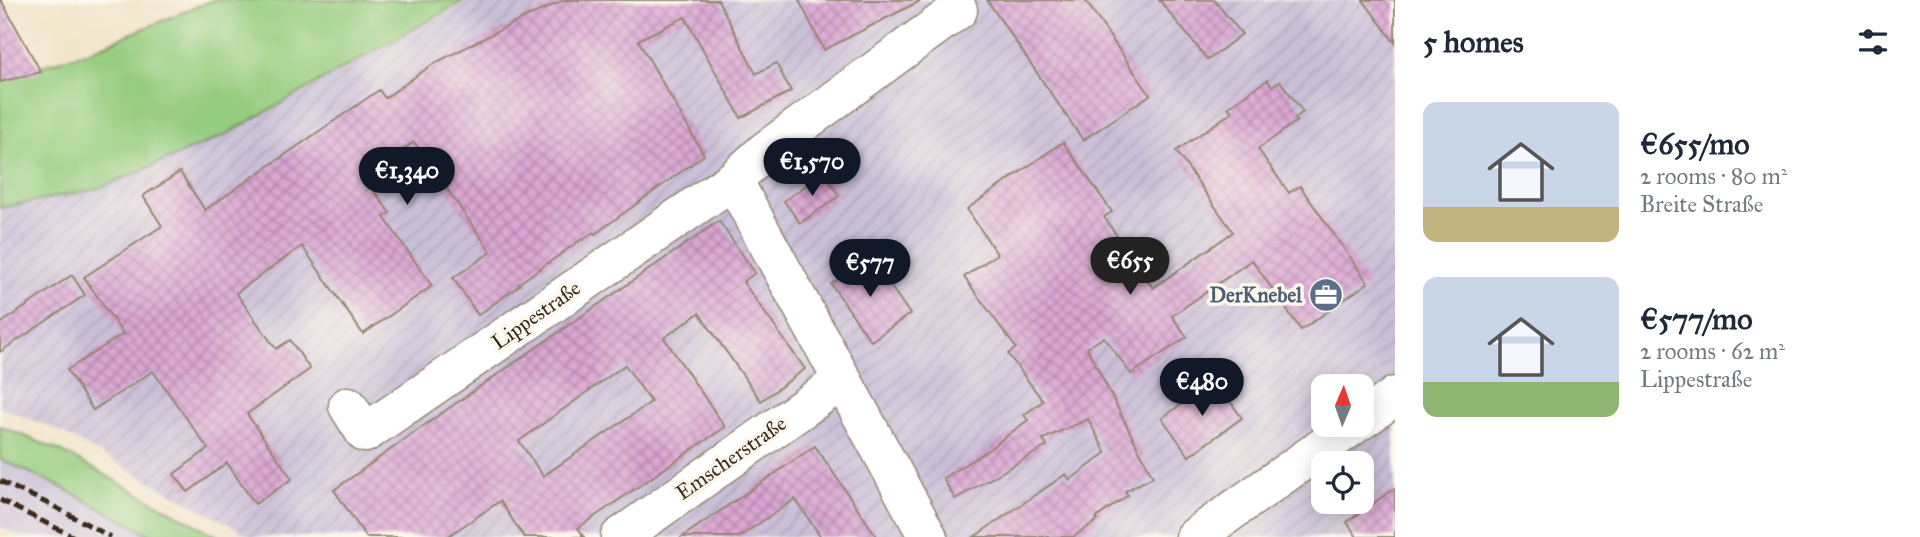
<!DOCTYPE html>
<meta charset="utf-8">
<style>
body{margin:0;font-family:"IM FELL Great Primer",serif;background:#f6f6f7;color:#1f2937;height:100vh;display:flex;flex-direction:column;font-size:26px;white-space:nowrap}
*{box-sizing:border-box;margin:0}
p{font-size:23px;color:#747a83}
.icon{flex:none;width:38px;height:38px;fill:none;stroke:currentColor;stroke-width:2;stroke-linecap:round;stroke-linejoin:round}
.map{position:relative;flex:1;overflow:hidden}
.drawer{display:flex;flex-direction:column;background:#fff;width:525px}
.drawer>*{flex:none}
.needle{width:46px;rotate:2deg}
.buttons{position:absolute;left:1311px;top:374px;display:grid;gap:14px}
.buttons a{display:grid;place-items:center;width:63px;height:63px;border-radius:14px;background:#fff;box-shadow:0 4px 18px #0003;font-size:35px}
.price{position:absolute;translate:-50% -60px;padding:0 16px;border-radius:24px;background:#111827;color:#fff;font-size:23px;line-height:46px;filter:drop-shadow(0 2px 4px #0008)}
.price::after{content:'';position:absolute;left:50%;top:42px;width:21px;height:16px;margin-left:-10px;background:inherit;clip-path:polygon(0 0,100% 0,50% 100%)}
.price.on{background:#222;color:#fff}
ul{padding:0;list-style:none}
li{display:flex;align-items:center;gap:21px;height:175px;padding:0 28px}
li span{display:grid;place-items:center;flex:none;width:196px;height:140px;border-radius:14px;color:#555}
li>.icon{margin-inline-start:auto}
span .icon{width:84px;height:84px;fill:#fffc;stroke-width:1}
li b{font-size:30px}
h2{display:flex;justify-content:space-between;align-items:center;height:84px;padding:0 28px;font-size:30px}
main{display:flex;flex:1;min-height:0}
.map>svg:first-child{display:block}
</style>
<main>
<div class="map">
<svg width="1395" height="537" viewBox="0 0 1395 537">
<defs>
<pattern id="industrial-furrows" width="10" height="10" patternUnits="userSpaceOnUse" patternTransform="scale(1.75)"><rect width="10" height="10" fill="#c9bfd7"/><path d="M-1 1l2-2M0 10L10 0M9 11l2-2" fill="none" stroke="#aea4b8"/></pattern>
<pattern id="building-cross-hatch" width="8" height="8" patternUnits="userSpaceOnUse" patternTransform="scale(1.75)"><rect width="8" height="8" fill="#dba6d3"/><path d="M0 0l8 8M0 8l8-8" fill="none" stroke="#b387ab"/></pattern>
</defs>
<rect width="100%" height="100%" fill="#fbf7ec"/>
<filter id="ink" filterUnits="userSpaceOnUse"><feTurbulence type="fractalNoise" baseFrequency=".0143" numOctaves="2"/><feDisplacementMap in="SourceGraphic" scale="14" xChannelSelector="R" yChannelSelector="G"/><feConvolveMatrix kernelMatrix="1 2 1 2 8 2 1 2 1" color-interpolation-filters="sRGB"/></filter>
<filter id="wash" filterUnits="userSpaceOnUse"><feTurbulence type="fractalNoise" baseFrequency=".00686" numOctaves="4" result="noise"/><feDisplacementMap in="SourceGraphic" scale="28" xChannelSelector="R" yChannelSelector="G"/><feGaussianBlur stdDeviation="1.57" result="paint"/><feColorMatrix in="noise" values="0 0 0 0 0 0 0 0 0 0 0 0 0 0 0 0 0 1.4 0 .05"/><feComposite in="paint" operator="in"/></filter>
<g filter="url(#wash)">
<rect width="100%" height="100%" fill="#f1e4c9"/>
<!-- industrial -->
<path fill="url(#industrial-furrows)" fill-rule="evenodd" d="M469,0H1395V537H252L55,429L0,407V208L100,188L225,136ZM1323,387H1362V425H1323ZM1323,464H1362V502H1323Z"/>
<!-- railway -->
<polygon fill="#c9bfd7" points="0,459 59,486 154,537 22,537 0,527"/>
<!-- grass -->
<g fill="#95cc7e" stroke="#687b4e" stroke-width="2">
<polygon points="212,0 465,0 225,135 100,188 0,208 0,79 87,52"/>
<polygon points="0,426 61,451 219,537 154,537 59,486 0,459"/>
</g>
<g id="blocks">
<!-- building -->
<g fill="url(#building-cross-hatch)" fill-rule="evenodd">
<polygon points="0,0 1,0 41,72 0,82"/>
<polygon points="564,0 718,0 756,74 776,63 791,91 741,118 685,17 638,40 704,155 595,234 593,232 583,240 582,239 518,284 520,285 478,315 453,278 491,252 414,142 364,177 390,213 384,217 432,286 363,334 302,246 236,293 276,349 290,340 310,369 247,414 292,479 255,504 227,463 188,492 174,474 208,449 153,371 93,410 67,370 123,334 84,277 162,226 143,196 180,172 205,210 379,90 385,98 433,64 518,21"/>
<polygon points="799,0 922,0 824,50"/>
<polygon points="987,0 1085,0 1150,95 1083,140"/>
<polygon points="1159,0 1214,0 1242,34 1208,60"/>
<polygon points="1363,0 1395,0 1395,43"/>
<polygon points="1267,80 1272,86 1280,81 1303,112 1295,118 1297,121 1258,149 1289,193 1300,186 1368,283 1301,330 1252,260 1172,316 1187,337 1131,374 1104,337 1087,348 1153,477 1125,491 1128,495 1096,518 1098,520 1073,537 974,537 1066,474 1070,480 1106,453 1088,419 1043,439 1047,446 955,499 943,478 984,453 1028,420 1024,415 1043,401 1008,354 1016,348 964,277 997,254 967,209 1063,142 1112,212 1104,217 1153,288 1233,232 1176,151 1232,112 1228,107"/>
<polygon points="824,173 839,196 800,223 784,201"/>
<path d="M719,221L755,273L743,282L805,369L761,401L699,313L664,338L725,427L578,528L584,537H524L500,501L447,537H366L334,490L439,415ZM625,365L651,402L543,476L519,441Z"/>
<polygon points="870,257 910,314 871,341 831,284"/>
<polygon points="72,275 85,295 0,352 0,324"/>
<polygon points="1215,380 1242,418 1189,456 1162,418"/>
<polygon points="815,446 877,537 821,537 795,499 739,537 682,537"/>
<polygon points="1395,488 1395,537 1357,537 1347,522"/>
</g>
</g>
</g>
<g filter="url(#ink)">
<use href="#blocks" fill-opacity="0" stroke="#968774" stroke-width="2"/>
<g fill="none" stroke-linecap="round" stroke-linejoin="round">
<!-- minor casing -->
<g stroke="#968774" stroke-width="41">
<g id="minor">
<polyline points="733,180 928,537"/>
<polyline points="348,406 365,433 733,180 765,151 958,10"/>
<polyline points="1362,420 1395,396"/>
<polyline points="620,537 843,380"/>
<polyline points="1195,537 1354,425"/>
</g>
</g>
<!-- minor -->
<use href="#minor" stroke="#fff" stroke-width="38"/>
<!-- rail -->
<g stroke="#3b2a1e" stroke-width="5" stroke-dasharray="10 5" stroke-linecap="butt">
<polyline points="0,481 53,506 111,537"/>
<polyline points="0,500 74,537"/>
</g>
</g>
</g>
<!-- icons -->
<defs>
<g id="office-disc" transform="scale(1.75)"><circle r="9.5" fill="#5c6f8a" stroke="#fbf7ec"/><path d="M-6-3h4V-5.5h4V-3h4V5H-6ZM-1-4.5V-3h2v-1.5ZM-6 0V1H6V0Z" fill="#fff"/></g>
</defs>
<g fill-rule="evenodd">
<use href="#office-disc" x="1326" y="295"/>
</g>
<g text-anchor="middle" stroke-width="7" stroke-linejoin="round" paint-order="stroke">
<!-- service labels -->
<g font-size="21" font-weight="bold" fill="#4e5e75" stroke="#fbf7ec" text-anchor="end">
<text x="1302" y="302">DerKnebel</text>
</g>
<!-- street labels -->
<g font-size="21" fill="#3b2a1e" stroke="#fbf7ec">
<text transform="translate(536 315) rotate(-35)" y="7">Lippestraße</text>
<text transform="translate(731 458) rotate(-35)" y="7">Emscherstraße</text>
</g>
</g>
</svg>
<div class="buttons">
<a><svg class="needle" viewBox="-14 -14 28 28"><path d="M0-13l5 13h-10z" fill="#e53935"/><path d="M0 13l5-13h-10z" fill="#747a83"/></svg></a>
<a><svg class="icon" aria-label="locate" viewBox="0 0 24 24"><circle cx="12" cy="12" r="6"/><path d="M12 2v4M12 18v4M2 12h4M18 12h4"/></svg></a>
</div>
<b class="price" style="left:812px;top:198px">€1,570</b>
<b class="price" style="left:407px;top:207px">€1,340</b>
<b class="price on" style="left:1130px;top:297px">€655</b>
<b class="price" style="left:870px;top:299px">€577</b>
<b class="price" style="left:1202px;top:418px">€480</b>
</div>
<section class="drawer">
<h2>5 homes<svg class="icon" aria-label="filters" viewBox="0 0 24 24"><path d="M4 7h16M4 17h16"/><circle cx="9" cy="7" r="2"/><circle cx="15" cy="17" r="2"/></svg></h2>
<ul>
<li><span style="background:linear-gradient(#c9d6e8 75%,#c2b280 0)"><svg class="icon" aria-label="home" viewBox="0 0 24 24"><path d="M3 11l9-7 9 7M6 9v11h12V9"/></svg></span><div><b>€655/mo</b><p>2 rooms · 80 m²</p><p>Breite Straße</p></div></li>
<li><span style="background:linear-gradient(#c9d6e8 75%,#8fb573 0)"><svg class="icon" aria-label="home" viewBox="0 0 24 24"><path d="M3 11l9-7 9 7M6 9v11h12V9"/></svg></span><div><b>€577/mo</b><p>2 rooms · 62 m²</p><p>Lippestraße</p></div></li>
</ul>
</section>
</main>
